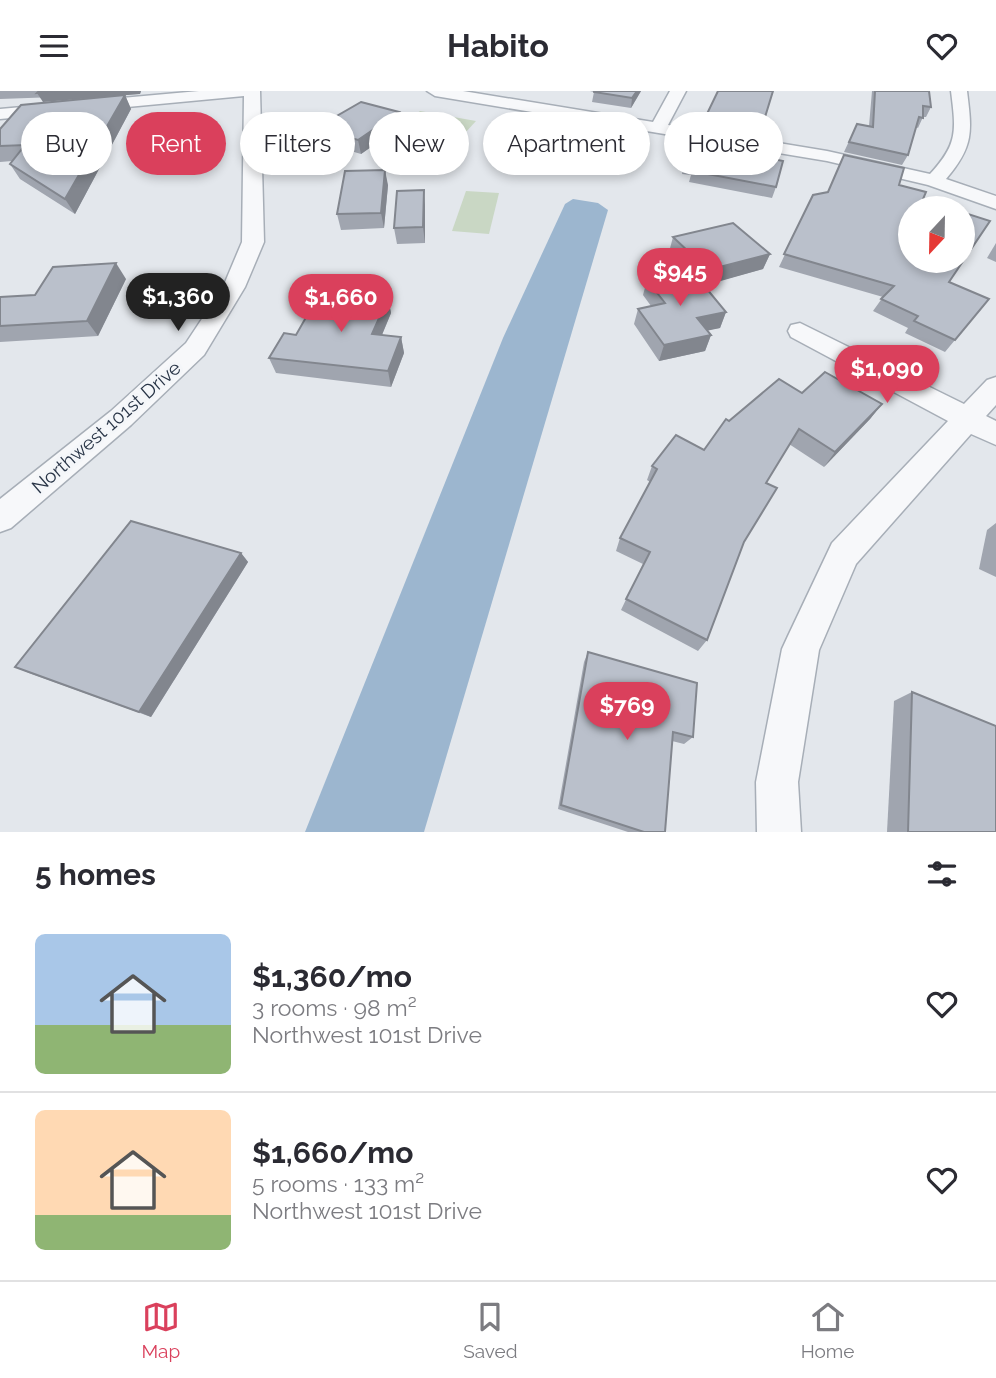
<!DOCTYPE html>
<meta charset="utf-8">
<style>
body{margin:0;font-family:Raleway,sans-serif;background:#f2f2f3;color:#2b2b33;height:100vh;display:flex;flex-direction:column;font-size:26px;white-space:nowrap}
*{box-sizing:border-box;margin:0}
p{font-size:23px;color:#7c7c81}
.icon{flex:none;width:38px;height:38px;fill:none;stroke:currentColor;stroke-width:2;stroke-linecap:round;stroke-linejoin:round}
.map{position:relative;height:741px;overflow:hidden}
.drawer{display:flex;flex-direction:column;background:#fff;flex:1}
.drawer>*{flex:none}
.banner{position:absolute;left:21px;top:21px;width:956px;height:63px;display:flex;gap:14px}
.needle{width:46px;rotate:202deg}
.buttons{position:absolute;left:898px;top:105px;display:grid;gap:14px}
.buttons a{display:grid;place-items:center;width:77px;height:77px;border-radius:50%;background:#fff;box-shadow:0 4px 10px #0003;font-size:35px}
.price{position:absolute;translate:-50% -60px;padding:0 16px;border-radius:24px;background:#da405c;color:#fff;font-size:23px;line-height:46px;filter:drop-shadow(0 2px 4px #0008)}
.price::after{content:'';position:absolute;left:50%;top:42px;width:21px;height:16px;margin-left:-10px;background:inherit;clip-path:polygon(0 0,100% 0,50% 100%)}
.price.on{background:#222;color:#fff}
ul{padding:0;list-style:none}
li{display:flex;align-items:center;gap:21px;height:175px;padding:0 35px}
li+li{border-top:2px solid #e1e1e2}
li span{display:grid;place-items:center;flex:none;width:196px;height:140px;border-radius:10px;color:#555}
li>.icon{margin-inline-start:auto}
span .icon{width:84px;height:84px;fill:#fffc;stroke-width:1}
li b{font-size:30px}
h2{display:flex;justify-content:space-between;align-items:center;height:84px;padding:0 35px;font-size:30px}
.pill{padding:0 24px;border-radius:32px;background:#fff;box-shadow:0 4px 10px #0003;font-size:24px;line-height:63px}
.pill.on{background:#da405c;color:#fff}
header{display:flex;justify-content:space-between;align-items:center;height:91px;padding:0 35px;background:#fff;font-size:32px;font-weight:700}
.dock{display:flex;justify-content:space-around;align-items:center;height:98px;border-top:2px solid #e1e1e2;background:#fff;font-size:19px;color:#7c7c81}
.dock a{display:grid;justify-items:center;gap:4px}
.dock .on{color:#da405c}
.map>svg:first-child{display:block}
</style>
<header><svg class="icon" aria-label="menu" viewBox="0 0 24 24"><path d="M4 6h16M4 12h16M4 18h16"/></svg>Habito<svg class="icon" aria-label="heart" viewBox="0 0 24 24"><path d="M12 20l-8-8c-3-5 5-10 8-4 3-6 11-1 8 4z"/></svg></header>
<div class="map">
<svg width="996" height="741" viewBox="0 0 996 741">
<rect width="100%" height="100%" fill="#e3e7ec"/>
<!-- green -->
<g fill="#c9d7c4">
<polygon points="420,20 476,30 465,42 406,32"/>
<polygon points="466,100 499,102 489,143 452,140"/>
</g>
<!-- water -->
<polygon fill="#9cb6cf" points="573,108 598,112 608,119 424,741 305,741 503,247 565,113"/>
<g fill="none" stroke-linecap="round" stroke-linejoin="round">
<!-- street casing -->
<g stroke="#a7aeb7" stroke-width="3">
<g id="street">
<polygon points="199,0 260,0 264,151 245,196 204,264 131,334 11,437 0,441 0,408 111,320 186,252 223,196 242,151 244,5 0,28 0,18"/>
<path d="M427,0H463L653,31L670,0H686L668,34L827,60L930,83C958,53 956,40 951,0H967C972,41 974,55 946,88L996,105V118L928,94L827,70L435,5Z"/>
<polygon points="800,232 964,313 987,289 996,286 996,314 986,325 996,330 996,354 971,343 856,473 819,559 798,691 801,741 757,741 756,691 782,558 788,545 832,452 948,330 791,246 788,240 791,234"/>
</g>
</g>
<!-- street -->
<use href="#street" fill="#f7f8fa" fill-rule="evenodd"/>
</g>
<!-- wall -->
<g fill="#a0a5af">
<polygon points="0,0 141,0 140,3 0,8"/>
<polygon points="590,0 641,0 631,17 592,11 594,1"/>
<polygon points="872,0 929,0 931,16 926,26 923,26 918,37 916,36 908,64 902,74 844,61 857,33 869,35"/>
<polygon points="125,4 131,18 75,123 20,88 10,73 12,70 0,71 0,38"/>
<polygon points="705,27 762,36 759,46 702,37"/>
<polygon points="401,35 361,63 320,51 316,37"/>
<polygon points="754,64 776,96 772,107 689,91 691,84 682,83 685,72"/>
<polygon points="844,64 923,108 949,191 989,208 945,261 905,242 908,237 873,220 883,206 779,176 813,104 828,101"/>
<polygon points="388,94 384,137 341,139 337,123"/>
<polygon points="425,114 425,152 397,153 394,137"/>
<polygon points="673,146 770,163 763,178 704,194 726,221 720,237 707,239 711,244 705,260 659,270 634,233 638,218 651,215 643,204 647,189 689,181 669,161"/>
<polygon points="996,152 996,171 987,167"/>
<polygon points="126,188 98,245 0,251 0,206 35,204"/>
<polygon points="388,207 391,222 382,244 401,246 404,262 391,296 276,282 269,267 296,244"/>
<polygon points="802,302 882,313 870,328 824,376 789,353 766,392 707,549 698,560 621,519 643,473 616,460 620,447 650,391 647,389 652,375 704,359 729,330"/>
<polygon points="996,432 996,486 979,478 987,439"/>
<polygon points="241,462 248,471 151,626 29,582 15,576"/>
<polygon points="588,561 693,646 684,653 672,650 665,741 628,741 558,718 584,571"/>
<polygon points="912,601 996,741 887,741 894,610"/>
</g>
<!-- shaded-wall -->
<g fill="#82868e">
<polygon points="57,0 141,0 140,3 43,11 37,2"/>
<polygon points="637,0 641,0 631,17 632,7"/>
<polygon points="125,4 131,18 75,123 65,108"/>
<polygon points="399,21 401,35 361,63 358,49"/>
<polygon points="385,79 388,94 384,137 381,122"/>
<polygon points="424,99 425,114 425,152 423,136"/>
<polygon points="770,163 763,178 703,195 708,179"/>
<polygon points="116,172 126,188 98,245 87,230"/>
<polygon points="388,207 391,222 376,258 372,243"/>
<polygon points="726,221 720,237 692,243 697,227"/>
<polygon points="711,244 705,260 659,270 664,254"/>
<polygon points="401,246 404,262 391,296 388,280"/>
<polygon points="882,313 870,328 824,376 835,361"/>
<polygon points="241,462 248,471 151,626 139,621"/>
</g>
<!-- building -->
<g fill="#bac0cb" stroke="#82868e" stroke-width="2">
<polygon points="39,0 57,0 37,2"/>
<polygon points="594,0 637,0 632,7 594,1"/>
<polygon points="718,0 773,0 762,36 705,27"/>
<polygon points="875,0 929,0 931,16 923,15 923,27 919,26 908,64 849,51 857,33 873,36"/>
<polygon points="125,4 65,108 10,73 25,54 0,55 0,38 21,14"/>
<polygon points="361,11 399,21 358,49 316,37"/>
<polygon points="699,41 758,50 754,64 783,70 776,96 692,80 695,74 685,72"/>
<polygon points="844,64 904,77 899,94 926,101 923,108 952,117 910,117 910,170 962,170 962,121 990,130 949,191 989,208 955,249 914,230 918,225 881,208 894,195 784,163 813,104 828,101"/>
<polygon points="385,79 381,122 337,123 345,80"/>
<polygon points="424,99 423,136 394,137 397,100"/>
<polygon points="733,132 770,163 708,179 673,146"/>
<polygon points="116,172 87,230 0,235 0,206 35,204 53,176"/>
<polygon points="692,180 726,221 697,227 711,244 664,254 638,218 665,212 647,189"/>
<polygon points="321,200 388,207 372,243 401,246 388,280 269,267 284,242 296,244"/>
<polygon points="825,281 882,313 835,361 799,338 766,392 777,397 744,451 707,549 626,508 650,461 620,447 657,378 652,375 676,344 704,359 726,328 729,330 779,288 802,302"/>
<polygon points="131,430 241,462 139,621 15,576"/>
<polygon points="588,561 697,592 693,646 673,641 665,741 644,741 561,714"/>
<polygon points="912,601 996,635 996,741 908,741"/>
</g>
<g text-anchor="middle" stroke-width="6" stroke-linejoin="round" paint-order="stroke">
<!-- street labels -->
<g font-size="19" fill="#293547" stroke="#f4f6f9">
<text transform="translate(106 336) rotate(-41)" y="7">Northwest 101st Drive</text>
</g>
</g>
</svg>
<div class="buttons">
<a><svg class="needle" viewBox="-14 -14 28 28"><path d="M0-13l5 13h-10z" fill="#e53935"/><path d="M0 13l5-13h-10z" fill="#7c7c81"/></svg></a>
</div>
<b class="price" style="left:680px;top:217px">$945</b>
<b class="price on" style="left:178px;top:242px">$1,360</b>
<b class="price" style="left:341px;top:243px">$1,660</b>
<b class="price" style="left:887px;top:314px">$1,090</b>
<b class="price" style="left:627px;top:651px">$769</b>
<div class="banner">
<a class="pill">Buy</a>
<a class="pill on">Rent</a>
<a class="pill">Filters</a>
<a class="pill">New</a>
<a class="pill">Apartment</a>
<a class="pill">House</a>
</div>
</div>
<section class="drawer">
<h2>5 homes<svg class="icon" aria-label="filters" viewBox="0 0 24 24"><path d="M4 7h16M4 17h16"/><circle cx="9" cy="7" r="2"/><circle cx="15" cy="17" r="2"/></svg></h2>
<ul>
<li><span style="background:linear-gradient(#a9c7e8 65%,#8fb573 0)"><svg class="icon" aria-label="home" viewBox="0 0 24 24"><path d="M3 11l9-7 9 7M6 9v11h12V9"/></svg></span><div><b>$1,360/mo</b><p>3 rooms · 98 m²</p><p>Northwest 101st Drive</p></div><svg class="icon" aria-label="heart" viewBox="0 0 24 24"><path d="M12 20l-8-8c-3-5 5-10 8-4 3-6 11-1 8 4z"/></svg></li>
<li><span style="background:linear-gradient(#ffd9b3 75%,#8fb573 0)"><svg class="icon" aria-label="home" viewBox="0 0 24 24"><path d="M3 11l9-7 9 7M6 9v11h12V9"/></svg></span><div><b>$1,660/mo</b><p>5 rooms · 133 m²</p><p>Northwest 101st Drive</p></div><svg class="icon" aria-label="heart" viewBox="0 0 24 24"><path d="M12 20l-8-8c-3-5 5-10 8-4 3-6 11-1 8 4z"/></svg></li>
</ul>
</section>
<nav class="dock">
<a class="on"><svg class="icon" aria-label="map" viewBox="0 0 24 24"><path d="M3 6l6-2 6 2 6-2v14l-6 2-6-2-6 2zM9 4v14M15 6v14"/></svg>Map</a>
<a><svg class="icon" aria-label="saved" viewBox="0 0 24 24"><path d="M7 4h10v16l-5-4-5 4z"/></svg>Saved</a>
<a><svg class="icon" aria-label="home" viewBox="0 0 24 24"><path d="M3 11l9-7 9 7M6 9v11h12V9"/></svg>Home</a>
</nav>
